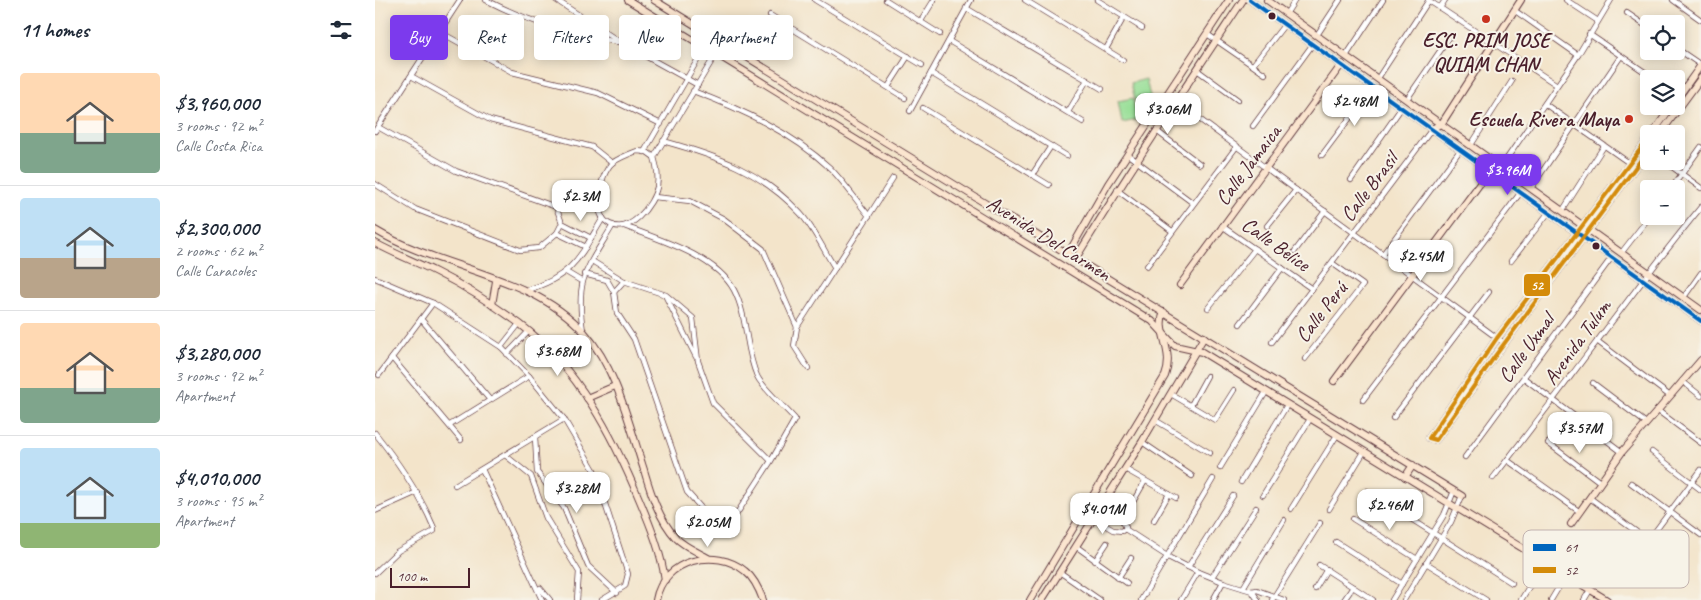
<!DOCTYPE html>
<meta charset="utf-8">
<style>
body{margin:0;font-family:Caveat,sans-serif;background:#f6f6f7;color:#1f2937;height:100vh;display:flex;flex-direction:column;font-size:19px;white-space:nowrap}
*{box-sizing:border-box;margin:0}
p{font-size:16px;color:#747a83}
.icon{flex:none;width:28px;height:28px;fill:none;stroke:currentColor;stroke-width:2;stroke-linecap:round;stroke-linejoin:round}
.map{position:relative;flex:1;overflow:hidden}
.panel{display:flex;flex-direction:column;background:#fff;width:375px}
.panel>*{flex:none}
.hud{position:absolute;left:15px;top:15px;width:475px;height:45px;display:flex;gap:10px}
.tools{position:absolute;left:1265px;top:15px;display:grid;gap:10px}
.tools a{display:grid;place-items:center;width:45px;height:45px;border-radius:5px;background:#fff;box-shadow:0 2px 12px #0003;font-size:25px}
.scale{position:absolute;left:15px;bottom:12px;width:80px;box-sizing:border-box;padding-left:5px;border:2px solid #4a1f2b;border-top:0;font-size:14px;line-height:18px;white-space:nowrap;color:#4a1f2b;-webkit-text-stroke:4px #f7f3e8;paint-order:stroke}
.price{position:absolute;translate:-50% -42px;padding:0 11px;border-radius:10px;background:#fff;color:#222;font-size:16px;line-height:32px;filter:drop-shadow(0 1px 2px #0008)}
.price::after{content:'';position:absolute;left:50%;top:30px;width:15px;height:11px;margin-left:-8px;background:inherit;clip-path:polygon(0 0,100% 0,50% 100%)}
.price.selected{background:#7c3aed;color:#fff}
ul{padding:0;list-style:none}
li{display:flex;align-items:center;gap:15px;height:125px;padding:0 20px}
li+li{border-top:1px solid #e0e1e3}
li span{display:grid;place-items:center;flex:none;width:140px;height:100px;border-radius:5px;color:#555}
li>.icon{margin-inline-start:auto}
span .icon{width:60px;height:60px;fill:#fffc;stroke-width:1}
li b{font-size:21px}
h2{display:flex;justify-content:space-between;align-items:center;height:60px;padding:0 20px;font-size:21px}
.chip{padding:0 18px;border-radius:5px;background:#fff;box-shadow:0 2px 12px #0003;font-size:18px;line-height:45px}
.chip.selected{background:#7c3aed;color:#fff}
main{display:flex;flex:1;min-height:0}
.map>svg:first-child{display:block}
</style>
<main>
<section class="panel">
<h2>11 homes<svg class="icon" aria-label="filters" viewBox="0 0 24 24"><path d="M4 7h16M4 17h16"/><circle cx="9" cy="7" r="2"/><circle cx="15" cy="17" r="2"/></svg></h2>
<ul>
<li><span style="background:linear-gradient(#ffd9b3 60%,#7fa58c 0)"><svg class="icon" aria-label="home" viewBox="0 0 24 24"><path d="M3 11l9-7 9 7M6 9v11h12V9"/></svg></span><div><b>$3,960,000</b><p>3 rooms · 92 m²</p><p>Calle Costa Rica</p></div></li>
<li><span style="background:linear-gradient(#bfe0f5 60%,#b9a48a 0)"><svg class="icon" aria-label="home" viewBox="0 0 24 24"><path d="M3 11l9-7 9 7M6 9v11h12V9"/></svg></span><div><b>$2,300,000</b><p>2 rooms · 62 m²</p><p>Calle Caracoles</p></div></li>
<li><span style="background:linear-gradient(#ffd9b3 65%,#7fa58c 0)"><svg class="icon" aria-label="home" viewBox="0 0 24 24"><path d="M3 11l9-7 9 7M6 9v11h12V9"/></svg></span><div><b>$3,280,000</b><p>3 rooms · 92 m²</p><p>Apartment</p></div></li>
<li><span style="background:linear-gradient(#bfe0f5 75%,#8fb573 0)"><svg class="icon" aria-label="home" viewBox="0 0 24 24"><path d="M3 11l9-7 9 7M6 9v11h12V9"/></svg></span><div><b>$4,010,000</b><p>3 rooms · 95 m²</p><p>Apartment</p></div></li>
</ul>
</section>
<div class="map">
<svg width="1326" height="600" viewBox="0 0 1326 600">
<rect width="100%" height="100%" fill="#f7f3e8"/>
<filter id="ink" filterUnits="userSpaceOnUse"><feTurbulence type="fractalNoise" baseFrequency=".02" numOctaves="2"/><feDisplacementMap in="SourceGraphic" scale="10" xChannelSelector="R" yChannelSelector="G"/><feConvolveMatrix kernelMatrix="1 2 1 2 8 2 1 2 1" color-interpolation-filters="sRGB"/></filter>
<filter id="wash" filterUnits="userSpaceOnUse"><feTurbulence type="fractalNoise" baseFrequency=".0096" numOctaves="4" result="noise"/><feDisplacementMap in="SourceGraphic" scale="20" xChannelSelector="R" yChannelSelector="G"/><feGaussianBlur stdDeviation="1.12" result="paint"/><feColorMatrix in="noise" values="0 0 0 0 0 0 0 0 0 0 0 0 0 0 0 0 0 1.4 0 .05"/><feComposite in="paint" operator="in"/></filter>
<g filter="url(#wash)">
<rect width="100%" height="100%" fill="#f3e4ca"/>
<!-- garden -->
<g fill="#99df98" stroke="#727f62">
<polygon points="771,79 776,101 761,104 756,83"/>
<polygon points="758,98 762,120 747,123 743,101"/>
</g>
</g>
<g filter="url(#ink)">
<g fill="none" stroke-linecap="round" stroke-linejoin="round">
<!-- street casing -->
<g stroke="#633d43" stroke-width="6">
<g id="street">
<path d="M111,0C156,23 192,33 242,42"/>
<polyline points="181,0 245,42 323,85"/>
<polyline points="440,0 547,65"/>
<polyline points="511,0 565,34"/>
<polyline points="650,0 748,60"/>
<polyline points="722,0 767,28"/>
<polyline points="1053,0 1182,85"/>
<polyline points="1191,0 1223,21"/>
<polyline points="1298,0 1326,20"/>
<polyline points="591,8 727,89"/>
<polyline points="1065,8 1070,0"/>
<polyline points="1139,10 1203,55"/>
<polyline points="1252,13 1274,28"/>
<polyline points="911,14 920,0"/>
<polyline points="395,15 530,98"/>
<polyline points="546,21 559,0"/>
<polyline points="65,32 137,72 223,93 286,124"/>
<polyline points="832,34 890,74"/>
<polyline points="1214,34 1280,79"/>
<polyline points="942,35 965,0"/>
<polyline points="574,41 708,122"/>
<polyline points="1301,48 1326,65"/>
<polyline points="731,49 749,17"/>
<polyline points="971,56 1008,0"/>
<polyline points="878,65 910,24"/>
<polyline points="822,70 863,100"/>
<polyline points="556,73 692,156"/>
<polyline points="36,76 115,120 217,147 237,163"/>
<polyline points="1003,78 1054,0"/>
<polyline points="513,87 533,56"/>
<path d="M318,91C368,110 416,132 455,168C469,182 481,200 494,216"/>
<polyline points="793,96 1129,343"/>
<polyline points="1032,99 1074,38"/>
<polyline points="1170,104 1257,165"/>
<polyline points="548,108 674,185"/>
<polyline points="535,111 596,0"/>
<polyline points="693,112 712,80"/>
<polyline points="878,126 938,44"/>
<polyline points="0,131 85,0"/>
<polyline points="783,132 825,164"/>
<path d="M288,141C342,156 386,171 425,213C439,228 449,251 460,268"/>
<polyline points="1096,145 1137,81"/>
<path d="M262,151L272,152L279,157C282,167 284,176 282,187C278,205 254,237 233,223C216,212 225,175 237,163C244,158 254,154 262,151Z"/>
<polyline points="269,152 330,47"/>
<polyline points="752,154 818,203"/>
<polyline points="947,155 998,87"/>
<polyline points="279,157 341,54"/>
<polyline points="1289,161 1326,188"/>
<polyline points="1126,167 1203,55 1236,0"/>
<polyline points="657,175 676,146"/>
<polyline points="976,180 1027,107"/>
<polyline points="0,184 40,209 145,250 164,248 182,233 187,223 181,207 81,171 3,127"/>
<polyline points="1156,188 1246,56"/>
<polyline points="1296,189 1326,147"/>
<polyline points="742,190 797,231"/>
<polyline points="279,197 315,201 349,219 388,249 422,327 419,346 433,368"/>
<polyline points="1188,210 1229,146"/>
<polyline points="187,223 216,238"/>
<path d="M249,226C283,239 341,256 359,290C373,317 370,349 382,376C388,389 410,407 420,419L396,461L357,521L336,519L312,492L259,339L242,313L239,292L249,281L291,295L318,318L323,361L338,403L396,461"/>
<polyline points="847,226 937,289"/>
<polyline points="892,226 921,190"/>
<polyline points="182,233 211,247"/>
<polyline points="920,251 950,211"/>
<polyline points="1247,252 1275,216"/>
<polyline points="1008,254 1086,149"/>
<polyline points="217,261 249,281"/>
<polyline points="1136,261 1174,212"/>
<polyline points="772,266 862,146"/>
<polyline points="191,272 206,281"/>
<polyline points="209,274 232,280 239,292"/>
<polyline points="0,278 58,303 126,347 154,376 189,419 219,470 253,574 250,586 227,600"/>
<path d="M152,290C198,277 205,256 228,218"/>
<polyline points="291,297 321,357"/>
<polyline points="1309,297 1326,273"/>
<polyline points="833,308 880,249"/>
<polyline points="46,319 115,400"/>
<polyline points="865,324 907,268"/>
<polyline points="422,327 518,178"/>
<path d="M208,331C200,277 212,269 238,225"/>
<polyline points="1222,341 1295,396"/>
<polyline points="897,342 1057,129"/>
<polyline points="126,347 144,324"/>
<polyline points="132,354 154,331"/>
<polyline points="17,358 86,440"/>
<polyline points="930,359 988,285 957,263"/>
<polyline points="4,375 58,303"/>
<polyline points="1149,378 1247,452"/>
<polyline points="1307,381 1326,396"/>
<polyline points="1218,383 1271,423"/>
<polyline points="796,394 840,420 859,390"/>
<polyline points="988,400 1146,192"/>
<polyline points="816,405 832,376"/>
<polyline points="1282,410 1326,443"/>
<polyline points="1018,418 1114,292"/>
<polyline points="780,420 835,453"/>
<polyline points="75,425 154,376"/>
<path d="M0,433C24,463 44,492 59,528V531L23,551L0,573"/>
<polyline points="160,437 162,472 189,508 213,566 242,593"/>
<polyline points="767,442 817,476"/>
<polyline points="1173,443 1225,482"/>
<polyline points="1277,452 1326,490"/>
<polyline points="130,455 156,476 171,518 204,572 202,600"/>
<polyline points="1090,457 1237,257"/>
<polyline points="1132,460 1205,512"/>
<polyline points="845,468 891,392"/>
<polyline points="107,469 167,600"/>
<polyline points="750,469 801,498"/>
<path d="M1118,478C1189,388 1254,295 1326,207"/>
<polyline points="866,482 912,405"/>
<polyline points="1256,483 1326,535"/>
<polyline points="80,485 189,419"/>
<polyline points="992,491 1137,583"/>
<polyline points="888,495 935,419"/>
<polyline points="1215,498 1307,565"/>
<polyline points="716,499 746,519 751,527 750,529"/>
<polyline points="755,507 770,481"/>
<polyline points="916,509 962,435"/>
<polyline points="954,509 989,452"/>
<polyline points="0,511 42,492"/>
<polyline points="708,512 738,530 747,531 750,529 795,558 823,572 848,582 877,591 882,590 909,600"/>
<polyline points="978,519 1042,559"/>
<polyline points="779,520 794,494"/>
<polyline points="961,542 1027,584"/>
<polyline points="702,547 752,583"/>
<polyline points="1264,553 1326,470"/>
<polyline points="720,561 732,543"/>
<polyline points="1051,563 1111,600"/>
<polyline points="944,565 998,600"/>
<polyline points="813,567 858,496"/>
<polyline points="686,573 725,600"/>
<polyline points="837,577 881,508"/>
<polyline points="743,578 756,558"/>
<polyline points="165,588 175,600"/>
<polyline points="868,588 909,520"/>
<polyline points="940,589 952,569"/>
<polyline points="877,591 883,600"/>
<polyline points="766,600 838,479"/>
<polyline points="806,600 823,572"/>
<polyline points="838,600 848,582"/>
<polyline points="897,600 945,523"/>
<polyline points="969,600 978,587"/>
<polyline points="1017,600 1069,515 1079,491"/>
<polyline points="1029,600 1076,522 1087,496"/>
<polyline points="1146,600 1169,562"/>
<polyline points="1176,600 1191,575"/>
<polyline points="1209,600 1215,590"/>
</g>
</g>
<!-- secondary casing -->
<g stroke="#633d43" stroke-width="8">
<g id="secondary">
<polyline points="253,0 777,321 800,346 827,352 1232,600"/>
<polyline points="279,0 1087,496"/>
<polyline points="875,0 1326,321"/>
<polyline points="892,0 1326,310"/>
<polyline points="1301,100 1326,65"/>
<polyline points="1057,129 1067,123 1146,0"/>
<polyline points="1277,134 1297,106"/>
<polyline points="1285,134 1326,78"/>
<polyline points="1274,138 1122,338 1054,438 1061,440 1120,356 1274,149"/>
<path d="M0,230C66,270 157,274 209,332C242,369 254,424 269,470C276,494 284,519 301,538C310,547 323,552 333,558"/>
<path d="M0,243C20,254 41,262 61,272C91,287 119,305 145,324C203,368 238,436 265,501C276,527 286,552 290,580"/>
<polyline points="693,254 733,184 854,0"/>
<path d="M701,258C754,171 811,86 868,0"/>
<polyline points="805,285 967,64"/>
<polyline points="117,305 121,281"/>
<polyline points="959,381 1115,170"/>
<polyline points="212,398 240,386"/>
<polyline points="1030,477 1038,465"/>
<polyline points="1196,524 1247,452 1326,360"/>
<path d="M281,600C288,559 341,547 370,571C379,578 384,589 388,600"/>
<path d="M655,600L790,376C800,351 780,331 789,312"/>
<polyline points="667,600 767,442 829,337"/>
</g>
</g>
<!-- street -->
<use href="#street" stroke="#fff" stroke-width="4.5"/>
<!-- secondary -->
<use href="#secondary" stroke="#fbe5cf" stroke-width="6"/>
<!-- bus-1 casing -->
<g stroke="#f7f3e8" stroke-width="8">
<polyline id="bus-1" points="875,0 1326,321"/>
</g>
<!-- bus-2 casing -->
<g stroke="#f7f3e8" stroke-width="8">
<polyline id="bus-2" points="1274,138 1122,338 1054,438 1061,440 1120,356 1274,149"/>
</g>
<!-- bus-1 -->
<use href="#bus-1" stroke="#0065bd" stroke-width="4"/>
<!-- bus-2 -->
<use href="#bus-2" stroke="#d48b09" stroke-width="4"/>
</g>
</g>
<!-- markers -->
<g fill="#4a1f2b" stroke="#f7f3e8" stroke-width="2">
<circle cx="897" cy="16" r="4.5"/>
<circle cx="1221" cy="246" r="4.5"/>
</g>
<g fill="#c8321e" stroke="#f7f3e8" stroke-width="2">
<circle cx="1111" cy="19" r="5"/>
<circle cx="1254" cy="119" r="5"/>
</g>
<g text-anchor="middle" stroke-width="4" stroke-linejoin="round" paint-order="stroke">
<!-- poi labels -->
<g font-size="21" font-weight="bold" fill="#4a1f2b" stroke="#f7f3e8">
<text x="1111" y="47">ESC. PRIM JOSE<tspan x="1111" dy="24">QUIAM CHAN</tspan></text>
<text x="1244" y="126" text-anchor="end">Escuela Rivera Maya</text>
</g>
<!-- street labels -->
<g font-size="21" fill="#4a1f2b" stroke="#f7f3e8">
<text transform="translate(873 165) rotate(-53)" y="7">Calle Jamaica</text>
<text transform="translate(994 187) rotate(-53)" y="7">Calle Brasil</text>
<text transform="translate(674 238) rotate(32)" y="7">Avenida Del Carmen</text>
<text transform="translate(901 244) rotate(35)" y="7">Calle Belice</text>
<text transform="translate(946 312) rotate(-52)" y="7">Calle Perú</text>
<text transform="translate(1202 342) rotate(-54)" y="7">Avenida Tulum</text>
<text transform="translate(1151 348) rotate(-54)" y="7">Calle Uxmal</text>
</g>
</g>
<!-- legend -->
<rect x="1148" y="530" width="166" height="58" rx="8" fill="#f7f3e8" stroke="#c3b3af" stroke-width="1"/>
<rect x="1158" y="544" width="23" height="7" fill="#0065bd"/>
<rect x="1158" y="567" width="23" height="6" fill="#d48b09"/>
<g font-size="14" fill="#4a1f2b">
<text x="1190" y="552">61</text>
<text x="1190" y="575">52</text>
</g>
<rect stroke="#f7f3e8" stroke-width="2" x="1148" y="273" width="28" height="24" rx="5" fill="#d48b09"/>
<g font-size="14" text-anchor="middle" font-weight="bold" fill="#fff">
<text x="1162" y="290">52</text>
</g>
</svg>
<div class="tools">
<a><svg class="icon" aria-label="locate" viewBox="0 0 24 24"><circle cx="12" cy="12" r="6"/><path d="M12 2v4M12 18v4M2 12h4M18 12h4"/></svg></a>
<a><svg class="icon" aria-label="layers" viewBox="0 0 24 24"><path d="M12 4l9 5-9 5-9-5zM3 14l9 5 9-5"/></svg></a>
<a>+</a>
<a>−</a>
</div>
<div class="scale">100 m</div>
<b class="price" style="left:980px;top:127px">$2.48M</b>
<b class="price" style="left:793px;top:135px">$3.06M</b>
<b class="price selected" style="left:1133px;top:196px">$3.96M</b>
<b class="price" style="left:206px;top:222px">$2.3M</b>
<b class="price" style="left:1046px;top:282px">$2.45M</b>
<b class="price" style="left:183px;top:377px">$3.68M</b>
<b class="price" style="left:1205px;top:454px">$3.57M</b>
<b class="price" style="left:202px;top:514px">$3.28M</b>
<b class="price" style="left:1015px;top:531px">$2.46M</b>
<b class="price" style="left:728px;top:535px">$4.01M</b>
<b class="price" style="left:333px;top:548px">$2.05M</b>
<div class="hud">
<a class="chip selected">Buy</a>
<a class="chip">Rent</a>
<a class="chip">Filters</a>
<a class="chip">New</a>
<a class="chip">Apartment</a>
</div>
</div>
</main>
